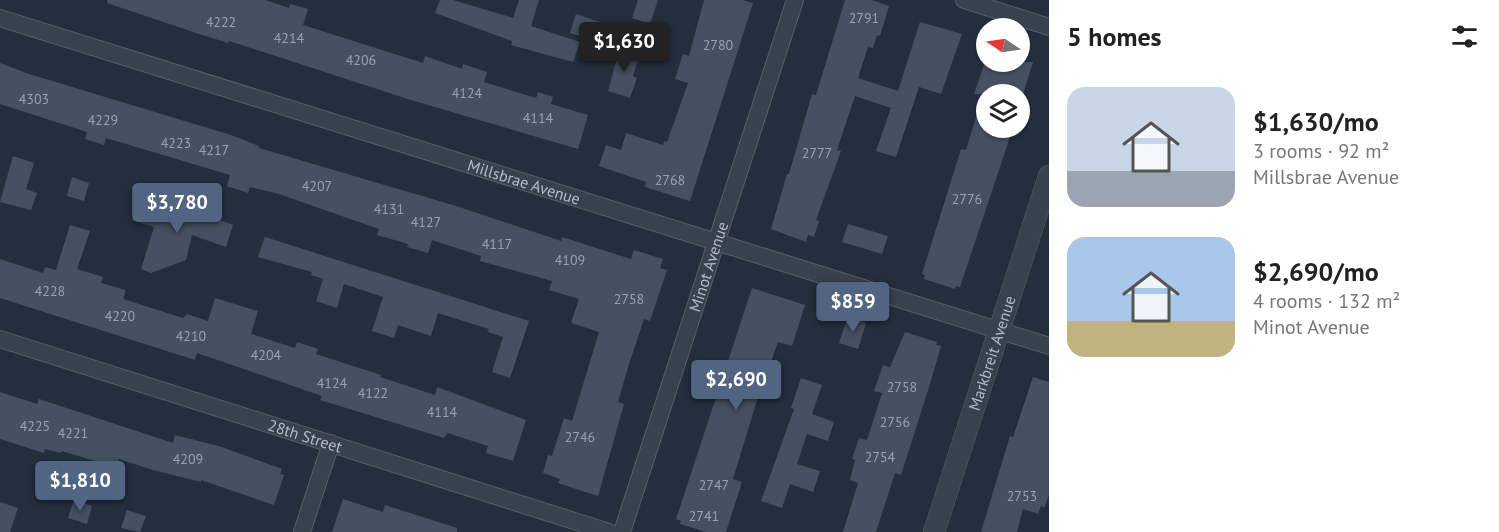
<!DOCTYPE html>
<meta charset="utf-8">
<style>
body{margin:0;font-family:"PT Sans",sans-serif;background:#f2f2f2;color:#222;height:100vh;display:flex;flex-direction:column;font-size:22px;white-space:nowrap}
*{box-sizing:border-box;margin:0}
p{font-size:20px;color:#767676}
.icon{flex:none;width:33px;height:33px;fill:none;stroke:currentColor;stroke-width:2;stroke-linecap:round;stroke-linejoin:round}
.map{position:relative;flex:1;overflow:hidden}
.sheet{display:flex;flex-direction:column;background:#fff;width:450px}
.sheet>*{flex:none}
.needle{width:39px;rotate:283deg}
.controls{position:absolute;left:976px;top:18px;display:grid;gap:12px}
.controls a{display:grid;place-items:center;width:54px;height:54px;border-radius:50%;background:#fff;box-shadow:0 2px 4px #0004;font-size:30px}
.price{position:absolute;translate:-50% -51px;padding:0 14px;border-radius:6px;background:#516482;color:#fff;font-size:20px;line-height:39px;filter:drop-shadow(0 2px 3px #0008)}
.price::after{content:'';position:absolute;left:50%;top:36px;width:18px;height:14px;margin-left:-9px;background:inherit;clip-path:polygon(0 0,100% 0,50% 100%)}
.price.selected{background:#222;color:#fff}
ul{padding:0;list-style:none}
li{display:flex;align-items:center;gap:18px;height:150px;padding:0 18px}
li span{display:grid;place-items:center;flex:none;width:168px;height:120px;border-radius:18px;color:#555}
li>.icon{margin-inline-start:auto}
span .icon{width:72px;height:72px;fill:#fffc;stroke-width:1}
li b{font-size:26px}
h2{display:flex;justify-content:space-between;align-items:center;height:72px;padding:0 18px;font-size:26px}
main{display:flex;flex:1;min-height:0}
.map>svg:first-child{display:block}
</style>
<main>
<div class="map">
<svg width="1049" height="532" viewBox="0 0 1049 532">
<rect width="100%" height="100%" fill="#242f3e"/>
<!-- building -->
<g fill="#455162">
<polygon points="107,0 265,0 289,8 290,4 308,9 303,25 423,63 425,56 462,69 463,64 487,72 484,82 536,98 538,92 553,97 551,104 588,115 578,149 411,100 229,41 228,43 199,34 107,3"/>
<polygon points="440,0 453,0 513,18 519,0 539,0 531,26 580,42 573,62 511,45 512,41 435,13"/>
<polygon points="638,0 658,0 650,24 632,18"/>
<polygon points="704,0 742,0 753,3 690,201 645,187 646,182 599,166 606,145 621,150 626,133 663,145 664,141 667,142 688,83 675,79 683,54 689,56"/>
<polygon points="845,0 872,0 889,6 880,36 877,35 873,48 868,47 858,78 898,91 920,22 962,34 941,94 919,87 896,157 876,151 891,108 855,96 837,150 841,151 816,220 819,221 814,237 808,235 806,242 771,229 787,174 789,174 812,94 816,95"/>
<polygon points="576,14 624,30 618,48 570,33"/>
<polygon points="620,47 640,53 633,76 637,78 630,98 608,91"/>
<polygon points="985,62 1033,62 1023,94 987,94 987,128 1013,128 960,287 956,286 955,289 924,279 925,275 922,274 961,149 966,150 983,94 974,94"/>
<polygon points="0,63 29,74 231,135 259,146 259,148 456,206 561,241 562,237 631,259 634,250 663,259 660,268 667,270 650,321 644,319 629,364 618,402 624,404 598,496 558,483 560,479 543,473 548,455 552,456 564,418 572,421 599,332 571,323 579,299 549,290 552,281 480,261 481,256 432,240 428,253 407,247 408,244 377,235 379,229 276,193 250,187 248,193 227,186 230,175 106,138 104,145 85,139 87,132 0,104"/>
<polygon points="13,156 34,163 26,189 37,193 31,210 0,202"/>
<polygon points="72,177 89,183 84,201 67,196"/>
<polygon points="138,202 178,215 181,205 233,225 226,247 192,235 186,260 151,273 141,269 154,227 132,220"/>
<polygon points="848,224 888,236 882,254 842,242"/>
<polygon points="70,225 90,231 77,269 103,277 101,283 126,290 123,299 183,318 187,314 208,321 215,298 258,311 251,334 295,348 297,342 318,349 316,354 381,375 380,377 435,395 437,387 526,420 513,461 486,453 488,446 448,433 444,438 320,400 322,396 197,353 195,360 0,298 0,259 43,273 45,267 56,270"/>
<polygon points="265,237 529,321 510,378 492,372 503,337 488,332 489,329 438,313 431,336 398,325 394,338 372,331 383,297 344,284 337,308 316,301 323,279 311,275 312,272 258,257"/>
<polygon points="752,288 805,305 792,346 778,342 757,400 733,479 742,482 726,532 706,532 680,524 681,521 676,519"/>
<polygon points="848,316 866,323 858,349 839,343"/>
<polygon points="905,332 937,342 936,345 941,346 930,384 901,475 895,473 876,532 843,532 858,483 850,480 855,460 852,459 859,438 867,440 882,393 874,391 883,365 890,367"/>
<polygon points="1033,377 1049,382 1049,495 1044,508 1041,506 1038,514 1023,509 1017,532 981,532 1010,436 1013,437"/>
<polygon points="801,378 822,385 812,414 834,422 828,441 807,434 797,464 820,471 813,492 790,484 782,508 761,501 794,409 791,408"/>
<polygon points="0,392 37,404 39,399 173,443 175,435 219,446 282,469 280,474 284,475 274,505 201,480 201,482 153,470 119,459 117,466 108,463 108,465 62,451 61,453 45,449 44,453 0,439"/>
<polygon points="343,499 383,512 385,505 457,528 457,532 332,532"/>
<polygon points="74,500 92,506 87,524 68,518"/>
<polygon points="0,502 18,508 10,532 0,532"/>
<polygon points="127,510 146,516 140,532 121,528"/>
</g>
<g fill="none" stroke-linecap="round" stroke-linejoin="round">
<!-- minor casing -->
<g stroke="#565f6c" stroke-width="18">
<g id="minor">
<polyline points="964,0 1049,27"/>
<path id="s1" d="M0,18L1049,346"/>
<path id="s2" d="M0,339L609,532"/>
<polyline points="302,532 331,443"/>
<path id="s3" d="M622,532L795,0"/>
</g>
</g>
<!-- tertiary casing -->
<g stroke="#565f6c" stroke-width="22">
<g id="tertiary">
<path id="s4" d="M934,532L1049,176"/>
</g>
</g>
<!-- minor -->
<use href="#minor" stroke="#38414e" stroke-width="16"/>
<!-- tertiary -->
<use href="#tertiary" stroke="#38414e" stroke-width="21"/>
</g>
<g text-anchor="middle" stroke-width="5" stroke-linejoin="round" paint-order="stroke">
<!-- number labels -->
<g font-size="14" fill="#98a1af">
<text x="864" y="23">2791</text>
<text x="221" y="27">4222</text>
<text x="289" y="43">4214</text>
<text x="718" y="50">2780</text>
<text x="361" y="65">4206</text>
<text x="467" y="98">4124</text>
<text x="34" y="104">4303</text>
<text x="538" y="123">4114</text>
<text x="103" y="125">4229</text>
<text x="176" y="148">4223</text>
<text x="214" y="155">4217</text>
<text x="817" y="158">2777</text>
<text x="670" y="185">2768</text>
<text x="317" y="191">4207</text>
<text x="967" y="204">2776</text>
<text x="389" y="214">4131</text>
<text x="426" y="227">4127</text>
<text x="497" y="249">4117</text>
<text x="570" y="265">4109</text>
<text x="50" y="296">4228</text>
<text x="629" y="304">2758</text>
<text x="120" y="321">4220</text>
<text x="191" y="341">4210</text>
<text x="266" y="360">4204</text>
<text x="332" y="388">4124</text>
<text x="902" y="392">2758</text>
<text x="373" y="398">4122</text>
<text x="442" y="417">4114</text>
<text x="895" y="427">2756</text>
<text x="35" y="431">4225</text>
<text x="73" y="438">4221</text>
<text x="580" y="442">2746</text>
<text x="880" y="462">2754</text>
<text x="188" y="464">4209</text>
<text x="714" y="490">2747</text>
<text x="1022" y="501">2753</text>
<text x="704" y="521">2741</text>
</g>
<!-- street labels -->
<g font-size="16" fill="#b4bcc9" stroke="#1d2633">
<text dy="6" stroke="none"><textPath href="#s1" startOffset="549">Millsbrae Avenue</textPath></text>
<text dy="6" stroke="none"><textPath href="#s3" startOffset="279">Minot Avenue</textPath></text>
<text dy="6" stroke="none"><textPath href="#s4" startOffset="188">Markbreit Avenue</textPath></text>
<text dy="6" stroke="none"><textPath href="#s2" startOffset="320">28th Street</textPath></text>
</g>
</g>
</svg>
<div class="controls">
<a><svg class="needle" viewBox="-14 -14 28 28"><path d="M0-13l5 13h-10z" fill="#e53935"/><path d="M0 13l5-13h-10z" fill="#767676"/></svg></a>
<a><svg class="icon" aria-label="layers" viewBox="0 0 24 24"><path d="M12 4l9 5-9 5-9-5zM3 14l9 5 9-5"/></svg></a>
</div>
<b class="price selected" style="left:624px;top:73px">$1,630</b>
<b class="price" style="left:177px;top:234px">$3,780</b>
<b class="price" style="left:853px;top:333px">$859</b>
<b class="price" style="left:736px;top:411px">$2,690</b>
<b class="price" style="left:80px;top:512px">$1,810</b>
</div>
<section class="sheet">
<h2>5 homes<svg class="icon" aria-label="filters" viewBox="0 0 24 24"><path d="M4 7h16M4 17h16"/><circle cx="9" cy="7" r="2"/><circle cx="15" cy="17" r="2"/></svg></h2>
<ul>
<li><span style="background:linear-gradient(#c9d6e8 70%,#9aa5b1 0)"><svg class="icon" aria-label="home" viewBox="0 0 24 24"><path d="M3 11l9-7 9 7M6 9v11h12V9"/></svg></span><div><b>$1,630/mo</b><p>3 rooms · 92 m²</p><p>Millsbrae Avenue</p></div></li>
<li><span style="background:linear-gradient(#a9c7e8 70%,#c2b280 0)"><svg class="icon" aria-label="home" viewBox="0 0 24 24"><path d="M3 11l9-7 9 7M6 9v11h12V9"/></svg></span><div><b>$2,690/mo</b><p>4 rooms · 132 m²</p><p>Minot Avenue</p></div></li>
</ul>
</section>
</main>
